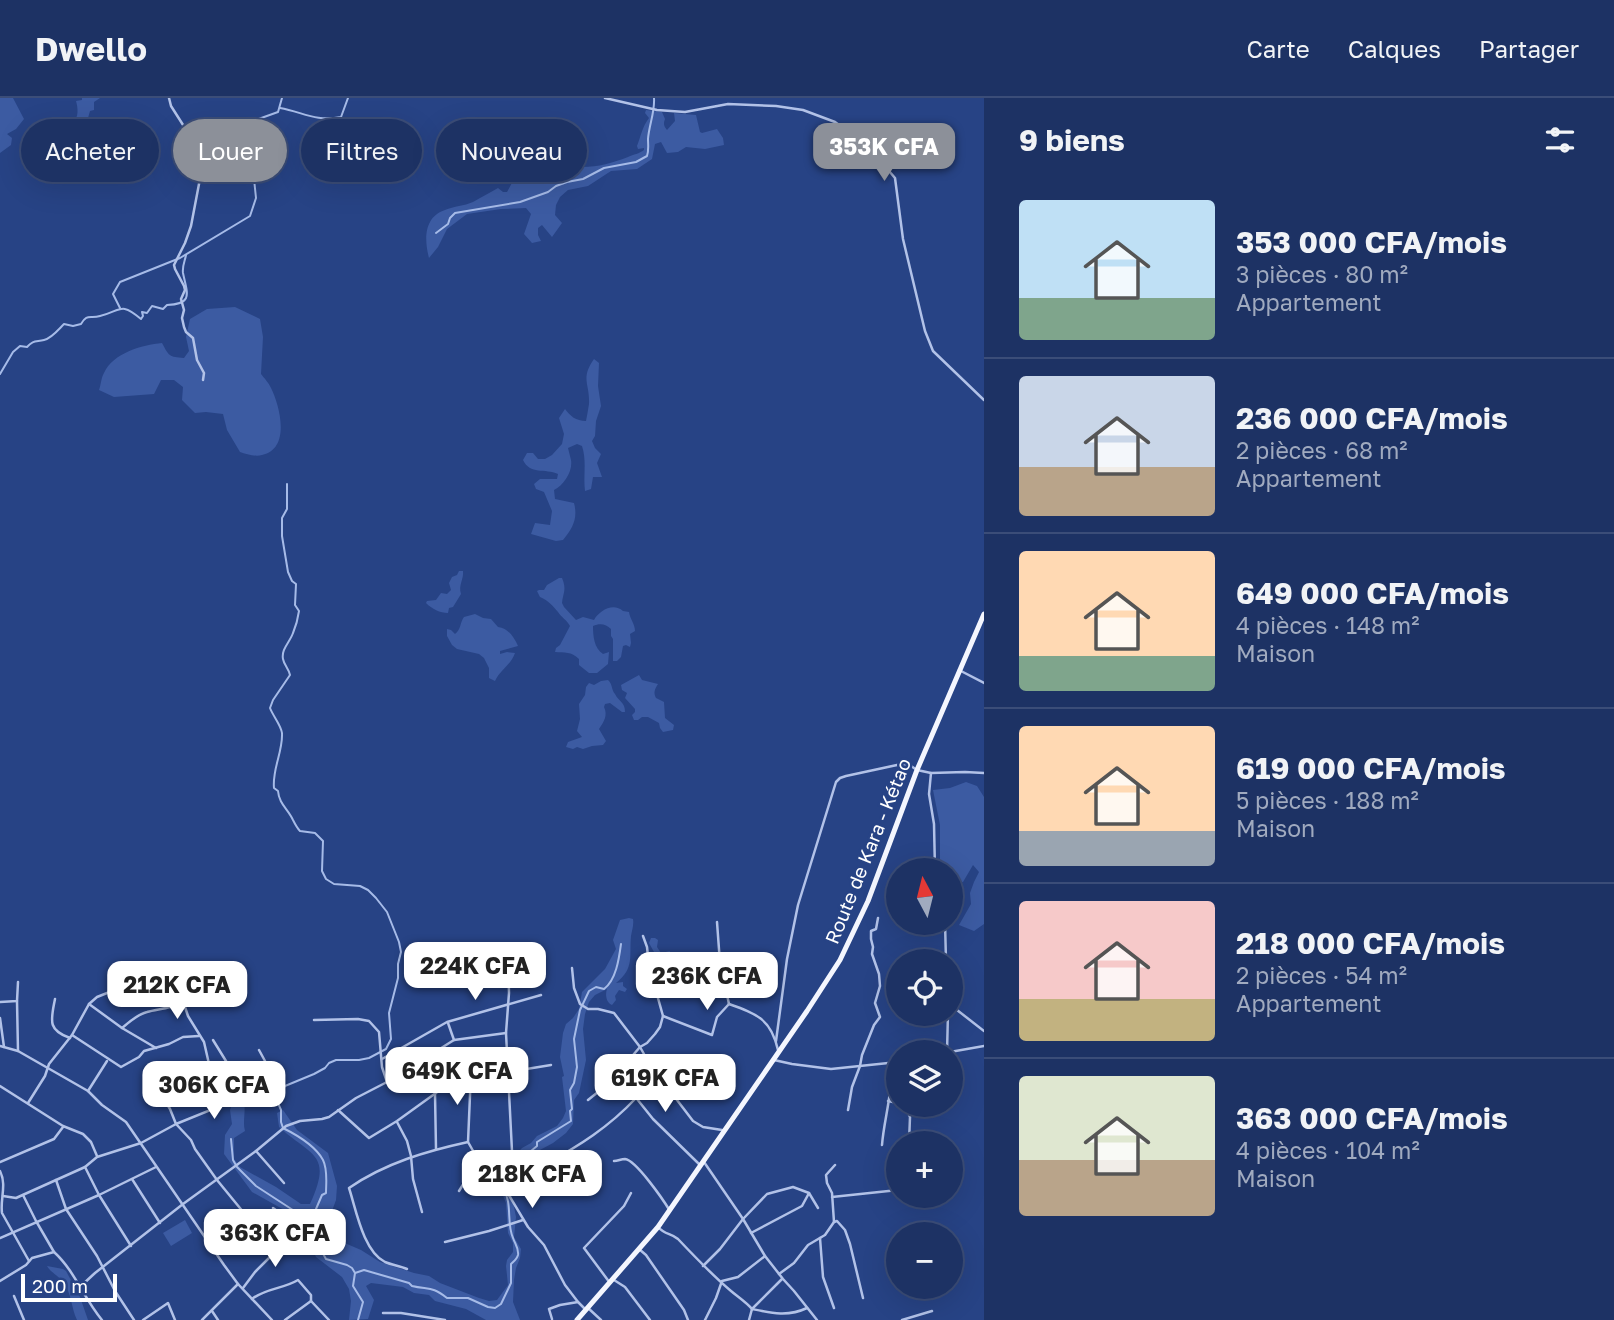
<!DOCTYPE html>
<html lang="fr">
<meta charset="utf-8">
<style>
body{margin:0;font-family:"Golos Text",sans-serif;background:#2a3e6d;color:#f1f3f6;height:100vh;display:flex;flex-direction:column;font-size:26px;white-space:nowrap}
*{box-sizing:border-box;margin:0}
p{font-size:23px;color:#a0aabf}
.icon{flex:none;width:38px;height:38px;fill:none;stroke:currentColor;stroke-width:2;stroke-linecap:round;stroke-linejoin:round}
.map{position:relative;flex:1;overflow:hidden}
.details{display:flex;flex-direction:column;background:#1d3264;width:630px}
.details>*{flex:none}
.banner{position:absolute;left:21px;top:21px;width:665px;height:63px;display:flex;gap:14px}
.needle{width:46px;rotate:353deg}
.fabs{position:absolute;left:886px;top:760px;display:grid;gap:14px}
.fabs a{display:grid;place-items:center;width:77px;height:77px;border-radius:50%;background:#1d3264;box-shadow:0 7px 28px #0002,0 0 0 2px #3b4d78;font-size:35px}
.scale{position:absolute;left:21px;bottom:18px;width:96px;box-sizing:border-box;padding-left:7px;border:4px solid #fff;border-top:0;font-size:19px;line-height:24px;white-space:nowrap;color:#fff;-webkit-text-stroke:5px #274385;paint-order:stroke}
.price{position:absolute;translate:-50% -60px;padding:0 16px;border-radius:14px;background:#fff;color:#222;font-size:23px;line-height:46px;filter:drop-shadow(0 2px 4px #0008)}
.price::after{content:'';position:absolute;left:50%;top:42px;width:21px;height:16px;margin-left:-10px;background:inherit;clip-path:polygon(0 0,100% 0,50% 100%)}
.price.selected{background:#8c9099;color:#fff}
ul{padding:0;list-style:none}
li{display:flex;align-items:center;gap:21px;height:175px;padding:0 35px}
li+li{border-top:2px solid #3b4d78}
li span{display:grid;place-items:center;flex:none;width:196px;height:140px;border-radius:7px;color:#555}
li>.icon{margin-inline-start:auto}
span .icon{width:84px;height:84px;fill:#fffc;stroke-width:1}
li b{font-size:30px}
h2{display:flex;justify-content:space-between;align-items:center;height:84px;padding:0 35px;font-size:30px}
.tag{padding:0 24px;border-radius:32px;background:#1d3264;box-shadow:0 7px 28px #0002,0 0 0 2px #3b4d78;font-size:24px;line-height:63px}
.tag.selected{background:#8c9099;color:#fff}
header{display:flex;align-items:center;gap:42px;box-sizing:border-box;height:98px;padding:0 35px;background:#1d3264;border-bottom:2px solid #3b4d78}
header strong{font-size:33px}
nav{display:flex;gap:38px;margin-inline-start:auto;font-size:24px}
main{display:flex;flex:1;min-height:0}
.map>svg:first-child{display:block}
</style>
<header>
<strong>Dwello</strong>
<nav><a>Carte</a><a>Calques</a><a>Partager</a></nav>
</header>
<main>
<div class="map">
<svg width="984" height="1222" viewBox="0 0 984 1222">
<rect width="100%" height="100%" fill="#274385"/>
<!-- green -->
<g fill="#3c5ba2">
<polygon points="0,0 13,0 24,21 16,31 7,36 12,40 11,47 0,55"/>
<path d="M82,0H100L94,4V12L90,13L88,20L79,30L75,28L73,25C79,19 78,10 76,3L82,2Z"/>
<path d="M646,12L662,14L665,21C663,26 664,28 667,32L675,23L674,15L696,17L700,34L702,35L717,31L723,40L724,47L705,51L686,49L678,54L667,55L661,44L655,46L652,61L637,71L611,73L588,88L568,92L560,99L556,107L555,117L562,125L552,139L542,127L538,130V137L541,143L532,145L524,136L531,116L526,110L501,111L467,116L447,131L438,149L429,160C424,141 424,119 445,112C454,108 464,108 473,104C481,99 490,95 498,90L503,94H507L514,81L531,75L541,81L567,77L578,62L582,69C599,69 612,65 628,59C634,56 639,56 644,52V50L638,51L637,48C641,38 642,29 649,20L645,15Z"/>
<path d="M235,209L260,221L263,239L261,276C264,280 269,285 271,290C280,308 291,351 262,357C255,359 246,356 240,354L227,332L223,316L206,314L195,315L182,302L183,289L174,282H161L154,296L114,299L99,292C101,287 101,280 104,275C113,255 142,247 162,245C169,258 169,259 184,260L189,253L186,239L190,221L207,211Z"/>
<path d="M594,261L599,265L598,288L601,308L596,323L595,338L592,343L595,350L601,356L597,365L602,379H593L591,391L585,393C583,378 587,363 582,348L577,346L568,350C569,354 570,358 571,362C573,373 564,387 554,392L555,401L574,405C578,420 573,430 563,442L556,443L531,436L535,425L550,427L552,413L544,394L536,391L534,386L540,381H557L558,376C545,370 530,377 523,362L527,355H533L538,361H545L552,357L562,346L564,336L559,320L565,311C570,318 576,323 586,323C587,318 588,312 589,306C590,285 580,281 594,261Z"/>
<path d="M459,473H463C464,481 458,487 461,496L453,509L449,510L448,515C440,515 432,511 426,505L427,503L436,502L441,495L447,496L451,492L449,485L452,479L457,477Z"/>
<path d="M559,480H562C567,492 563,495 562,505L564,509L576,522L583,519L594,522C599,513 613,504 623,513L629,514C630,521 635,526 635,533L630,536L631,545L630,549L626,547L623,548L621,559L617,563H613V541L611,538V531C606,526 600,525 593,528C593,538 594,550 603,556L609,554L608,566L597,575H589L579,567V561C571,553 565,555 555,554L556,550L560,547L570,528C567,522 561,519 558,514C552,507 549,503 540,499L537,493L539,492H544L547,487Z"/>
<path d="M475,516L483,520L491,521L498,529C508,530 514,539 518,548L500,553V556L507,554L515,555C511,567 500,572 495,583L489,580V570L484,560L479,556L457,551L452,547L447,538V531L451,532L455,536C461,532 460,524 464,519Z"/>
<path d="M639,577L642,582L658,586C655,591 653,594 656,600L664,604L665,620L674,627L673,632L663,634L660,630L659,625L648,619H642L638,622H634L632,617L635,614V611L625,600L627,595L622,592L621,587Z"/>
<path d="M608,582C613,587 611,591 615,596C619,604 625,604 625,614H622L610,605L605,606L604,609C608,617 604,624 599,631L606,643L603,647L592,648L583,651L577,649L573,651L566,649L568,644L582,639L577,633L580,621L579,606L585,597L586,589L589,585L594,587L601,583Z"/>
<polygon points="966,684 977,688 984,699 984,826 974,833 959,827 971,806 970,795 974,784 979,774 973,767 963,784 950,786 950,772 940,772 940,727 933,692 950,690"/>
<path d="M629,820L633,821C634,827 632,832 631,838C629,858 635,870 616,885L623,884V888L627,891L625,894L619,892L615,898L616,902L612,907C606,905 605,896 607,891L595,897L589,904L585,916L583,931L586,962L579,995L574,1002L573,1026L566,1035L553,1045L523,1061C524,1077 524,1083 511,1094L516,1119L514,1139L521,1151L520,1160L516,1170L514,1182L513,1204L520,1222H486L466,1211L435,1203L429,1197L414,1195L403,1189L371,1185L366,1188L374,1202L368,1221L349,1222L351,1203L349,1191L342,1179L316,1159L303,1131L286,1113L252,1094L224,1056L225,1037L232,1026L230,1012L232,1007L236,1003L243,1002C247,1012 242,1022 245,1033L234,1040V1061L240,1069L276,1089L301,1106H310C333,1055 312,1059 279,1029L277,1015L283,1012L297,1032L328,1055L337,1088L336,1102L328,1124L333,1140L361,1152L380,1164L414,1175L429,1178L440,1185L479,1200L489,1203L497,1202L508,1187L506,1168L507,1162L513,1154V1145L508,1135L506,1105L499,1088V1077L504,1069L522,1050L531,1045L537,1038L557,1028L563,1020L566,1013L562,979L564,978L560,959L563,935L566,926L573,920L579,911L582,894L605,871L616,851L613,842L620,822Z"/>
<polygon points="651,840 655,840 658,842 657,849 661,855 670,853 667,866 668,869 681,869 685,878 696,884 702,894 698,897 687,892 683,895 677,892 671,875 659,863 649,845"/>
<polygon points="185,1122 192,1135 171,1148 163,1135"/>
<path d="M47,1168L63,1171L66,1173L80,1199L88,1222H77C71,1210 72,1195 63,1184C58,1177 51,1175 47,1168Z"/>
</g>
<g fill="none" stroke-linecap="round" stroke-linejoin="round">
<!-- stream -->
<g stroke="#a6bbe8" stroke-width="2">
<path d="M280,10C303,14 315,24 341,19L348,0"/>
<path d="M436,135L448,126L450,120L455,115L520,104L548,94L556,88L567,84L583,81L604,70L636,64L647,58C649,52 648,47 648,41C649,27 655,14 654,0"/>
<polyline points="120,210 113,196 120,184 180,160 250,118 256,100 254,81 248,52 241,32 250,24 278,14 282,0"/>
<path d="M0,276L13,254L20,248L27,249C33,242 36,244 44,242C52,240 58,232 64,226L73,228L81,226C87,215 90,221 100,218C121,213 120,203 141,221L143,218L142,214L147,215L152,208L163,211L167,207C194,206 187,195 183,175C182,168 185,163 186,157"/>
<path d="M287,386V411L282,420V438L288,474L292,483L296,486L295,507L299,513C298,520 296,528 293,535C290,544 281,551 283,561C284,567 289,571 290,577L273,602L270,610C273,618 281,627 282,635C283,654 272,671 274,690L278,693C279,706 288,711 293,722C295,726 297,730 300,733L315,735L323,743L322,773L326,781L334,786L360,788L368,792L376,800L387,814L399,844L401,854L398,866V880L389,915L391,941L386,951L369,960L359,962H336L329,965L325,970L314,976L285,988L279,998L278,1005L281,1012V1024L283,1030C297,1037 315,1047 323,1062C328,1072 326,1085 326,1095L322,1097L316,1111L319,1122L316,1132L319,1135L316,1139"/>
<polyline points="231,1041 233,1062 237,1069 256,1088 299,1116 316,1139 321,1152 326,1161 347,1167 352,1170 355,1175 353,1188 363,1204 358,1222"/>
<path d="M355,1175L364,1172L409,1185L412,1188C429,1192 432,1188 447,1200H468L488,1209L495,1210L501,1206L511,1185V1166C514,1163 517,1161 518,1157C519,1150 515,1146 513,1140C506,1124 513,1106 503,1090L506,1080L522,1055L531,1053L537,1048V1044L571,1023L570,1013L572,1011L570,992L574,985L577,969L574,941L580,912L589,893L596,889L604,891C616,882 619,861 621,846"/>
</g>
<!-- street -->
<g stroke="#b2c2e8" stroke-width="2.5">
<polyline points="169,0 171,8 199,52 203,65 191,128 185,145 174,167 175,171 184,188 185,192 181,201 184,212 182,220 184,229 186,234 193,240 197,262 204,275 203,282"/>
<polyline points="605,0 657,12 685,14 728,6 776,8 803,12 835,24 867,47 895,80 903,141 925,233 933,253 984,302"/>
<polyline points="959,572 984,585"/>
<polyline points="931,675 929,696 934,726 935,772"/>
<polyline points="717,824 720,865 729,906"/>
<polyline points="945,824 946,863"/>
<polyline points="572,870 574,890 580,906 588,911 598,911 614,915 640,949 653,972 665,983 677,1002 693,1023 703,1029 722,1032"/>
<polyline points="181,872 184,906 188,918 204,944 209,966 158,991 170,1011 176,1026 191,1042 195,1051 217,1082 253,1126 274,1155"/>
<path d="M55,901C51,922 47,932 70,940"/>
<polyline points="17,903 18,953"/>
<polyline points="0,904 17,903 18,884"/>
<polyline points="89,906 122,930 156,950"/>
<path d="M729,906C757,916 771,921 778,952"/>
<polyline points="957,912 984,933"/>
<polyline points="663,918 712,937 717,919 729,906"/>
<polyline points="0,920 4,949"/>
<polyline points="314,922 358,921 369,923 379,934 382,969 387,984"/>
<polyline points="448,925 454,942"/>
<path d="M122,930C129,924 138,916 147,914C154,912 163,911 170,909"/>
<polyline points="72,937 121,969 139,959 144,953 169,946 183,939 199,938"/>
<polyline points="213,942 242,989 244,998"/>
<polyline points="776,943 787,861 798,807 836,684 840,680 846,678 897,667 908,666 917,672 931,675 965,674 984,675"/>
<polyline points="0,948 18,953 88,993 102,1007 126,1024 224,1167 238,1186 272,1222"/>
<polyline points="947,954 948,915"/>
<polyline points="950,954 984,948"/>
<polyline points="382,961 447,924 541,897"/>
<polyline points="423,962 440,992"/>
<polyline points="774,962 792,966 831,971 898,964"/>
<polyline points="471,974 468,1044 484,1072"/>
<polyline points="617,976 653,1021 699,1066"/>
<polyline points="0,988 63,1028 83,1036 91,1044 97,1058"/>
<polyline points="88,993 107,963"/>
<polyline points="435,996 436,1051"/>
<polyline points="588,1002 608,986 640,949 647,945 655,936 660,929 663,918 649,868 647,849 643,838"/>
<polyline points="888,1003 898,1005"/>
<polyline points="28,1005 45,978 49,966 72,937 89,906 97,899 130,886"/>
<polyline points="904,1006 910,1019 909,1045"/>
<polyline points="338,1012 369,1040 397,1023 440,992 471,974 508,974 551,967"/>
<polyline points="848,1012 852,989 860,968 862,957 874,927 880,919 875,905 880,888 879,876 872,856 873,849 871,841 871,833 876,831 878,820"/>
<polyline points="397,1024 407,1043 411,1058 413,1081 422,1114"/>
<path d="M882,1047C884,1020 894,992 890,965"/>
<polyline points="256,1053 284,1085"/>
<path d="M614,1063C618,1063 621,1061 625,1061C636,1062 664,1103 670,1113"/>
<polyline points="0,1064 54,1041 63,1029"/>
<polyline points="704,1064 743,1121 767,1096 793,1089 809,1095 818,1110"/>
<path d="M544,1067C579,1048 609,1029 636,1000"/>
<polyline points="85,1069 99,1097 131,1148"/>
<polyline points="489,1069 504,1089 528,1129 544,1147 565,1187 578,1204 585,1211"/>
<path d="M0,1073C7,1087 0,1101 2,1115L29,1163"/>
<polyline points="132,1081 160,1125"/>
<polyline points="56,1082 66,1111 97,1158 115,1193 134,1222"/>
<polyline points="459,1093 464,1085 489,1069 512,1053 506,935 509,895 508,859"/>
<polyline points="23,1097 36,1123 54,1154"/>
<polyline points="920,1097 927,1108"/>
<polyline points="3,1098 16,1100 85,1069 97,1059 141,1045 176,1026 277,985 259,952"/>
<polyline points="832,1099 898,1092"/>
<polyline points="834,1124 837,1123 845,1132 850,1146 863,1200"/>
<path d="M658,1129C665,1137 671,1135 678,1141C695,1159 712,1177 731,1193C738,1199 746,1204 752,1211L749,1222"/>
<polyline points="751,1135 802,1108 809,1095"/>
<polyline points="0,1140 99,1097 156,1069"/>
<polyline points="820,1140 823,1179 834,1210"/>
<polyline points="445,1144 489,1133 523,1122"/>
<polyline points="639,1151 646,1157 684,1212 688,1222"/>
<polyline points="703,1168 720,1151 743,1121 765,1158 783,1181 794,1193 817,1222"/>
<path d="M407,1171C400,1168 392,1167 385,1164C363,1153 356,1111 349,1090C385,1065 427,1053 468,1044"/>
<polyline points="779,1176 794,1165 808,1147 825,1137 834,1124 832,1095 827,1085 826,1077 835,1067"/>
<polyline points="614,1182 625,1189 650,1222"/>
<path d="M0,1183L26,1167L32,1160L54,1154C75,1173 84,1201 102,1222"/>
<polyline points="610,1185 584,1150 624,1108 631,1095"/>
<polyline points="81,1188 95,1175 183,1106 256,1053 286,1028 300,1023 322,1021 329,1019 356,1000 387,984 454,942 506,935"/>
<path d="M243,1190L255,1174L274,1155L305,1148C301,1129 287,1121 273,1110"/>
<polyline points="14,1198 24,1222"/>
<path d="M252,1201C266,1190 283,1191 298,1182L311,1197V1203L285,1222"/>
<polyline points="311,1203 329,1222"/>
<polyline points="588,1210 601,1222"/>
<path d="M752,1211C771,1215 788,1219 807,1210"/>
<polyline points="752,1211 782,1181"/>
<polyline points="212,1213 218,1222"/>
<polyline points="383,1215 401,1215 445,1222"/>
<polyline points="552,1221 549,1211 560,1207 578,1204"/>
<polyline points="143,1222 168,1205 175,1222"/>
<polyline points="202,1222 238,1186"/>
<polyline points="705,1222 716,1200 722,1183 738,1179 765,1158"/>
<polyline points="902,1222 932,1213"/>
</g>
<!-- primary -->
<polyline stroke="#f4f6fe" stroke-width="5" points="577,1222 658,1129 807,913 840,862 868,803 917,672 984,516"/>
</g>
<g text-anchor="middle" stroke-width="5" stroke-linejoin="round" paint-order="stroke">
<!-- street labels -->
<g font-size="19" fill="#fff" stroke="#274385">
<text transform="translate(868 753) rotate(-68)" y="7">Route de Kara - Kétao</text>
</g>
</g>
</svg>
<div class="fabs">
<a><svg class="needle" viewBox="-14 -14 28 28"><path d="M0-13l5 13h-10z" fill="#e53935"/><path d="M0 13l5-13h-10z" fill="#a0aabf"/></svg></a>
<a><svg class="icon" aria-label="locate" viewBox="0 0 24 24"><circle cx="12" cy="12" r="6"/><path d="M12 2v4M12 18v4M2 12h4M18 12h4"/></svg></a>
<a><svg class="icon" aria-label="layers" viewBox="0 0 24 24"><path d="M12 4l9 5-9 5-9-5zM3 14l9 5 9-5"/></svg></a>
<a>+</a>
<a>−</a>
</div>
<div class="scale">200 m</div>
<b class="price selected" style="left:884px;top:85px">353K CFA</b>
<b class="price" style="left:475px;top:904px">224K CFA</b>
<b class="price" style="left:707px;top:914px">236K CFA</b>
<b class="price" style="left:177px;top:923px">212K CFA</b>
<b class="price" style="left:457px;top:1009px">649K CFA</b>
<b class="price" style="left:665px;top:1016px">619K CFA</b>
<b class="price" style="left:214px;top:1023px">306K CFA</b>
<b class="price" style="left:532px;top:1112px">218K CFA</b>
<b class="price" style="left:275px;top:1171px">363K CFA</b>
<div class="banner">
<a class="tag">Acheter</a>
<a class="tag selected">Louer</a>
<a class="tag">Filtres</a>
<a class="tag">Nouveau</a>
</div>
</div>
<section class="details">
<h2>9 biens<svg class="icon" aria-label="filters" viewBox="0 0 24 24"><path d="M4 7h16M4 17h16"/><circle cx="9" cy="7" r="2"/><circle cx="15" cy="17" r="2"/></svg></h2>
<ul>
<li><span style="background:linear-gradient(#bfe0f5 70%,#7fa58c 0)"><svg class="icon" aria-label="home" viewBox="0 0 24 24"><path d="M3 11l9-7 9 7M6 9v11h12V9"/></svg></span><div><b>353 000 CFA/mois</b><p>3 pièces · 80 m²</p><p>Appartement</p></div></li>
<li><span style="background:linear-gradient(#c9d6e8 65%,#b9a48a 0)"><svg class="icon" aria-label="home" viewBox="0 0 24 24"><path d="M3 11l9-7 9 7M6 9v11h12V9"/></svg></span><div><b>236 000 CFA/mois</b><p>2 pièces · 68 m²</p><p>Appartement</p></div></li>
<li><span style="background:linear-gradient(#ffd9b3 75%,#7fa58c 0)"><svg class="icon" aria-label="home" viewBox="0 0 24 24"><path d="M3 11l9-7 9 7M6 9v11h12V9"/></svg></span><div><b>649 000 CFA/mois</b><p>4 pièces · 148 m²</p><p>Maison</p></div></li>
<li><span style="background:linear-gradient(#ffd9b3 75%,#9aa5b1 0)"><svg class="icon" aria-label="home" viewBox="0 0 24 24"><path d="M3 11l9-7 9 7M6 9v11h12V9"/></svg></span><div><b>619 000 CFA/mois</b><p>5 pièces · 188 m²</p><p>Maison</p></div></li>
<li><span style="background:linear-gradient(#f6c9c9 70%,#c2b280 0)"><svg class="icon" aria-label="home" viewBox="0 0 24 24"><path d="M3 11l9-7 9 7M6 9v11h12V9"/></svg></span><div><b>218 000 CFA/mois</b><p>2 pièces · 54 m²</p><p>Appartement</p></div></li>
<li><span style="background:linear-gradient(#dfe7d0 60%,#b9a48a 0)"><svg class="icon" aria-label="home" viewBox="0 0 24 24"><path d="M3 11l9-7 9 7M6 9v11h12V9"/></svg></span><div><b>363 000 CFA/mois</b><p>4 pièces · 104 m²</p><p>Maison</p></div></li>
</ul>
</section>
</main>
